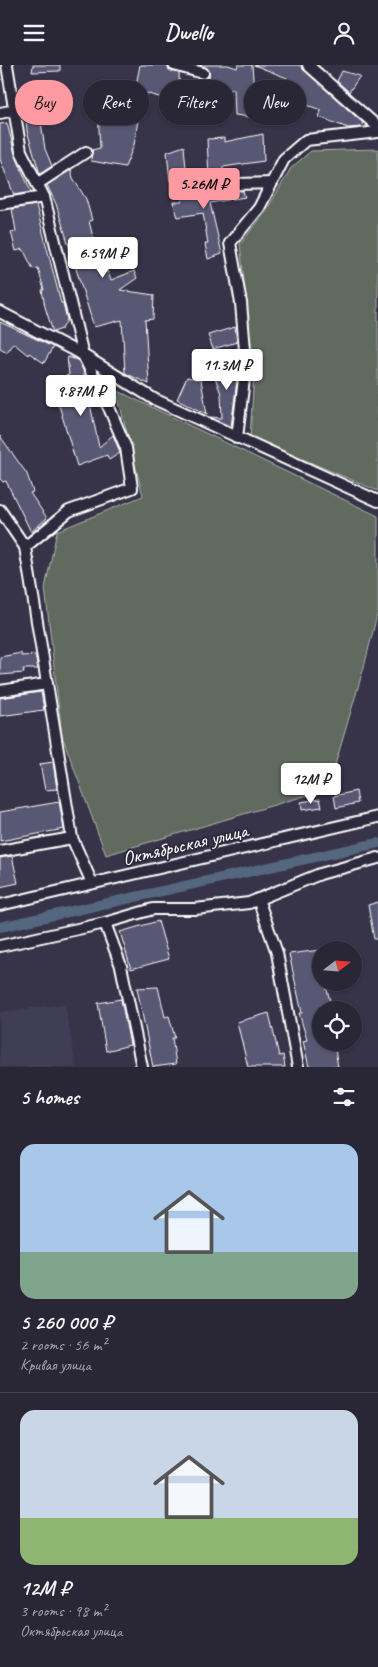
<!DOCTYPE html>
<meta charset="utf-8">
<style>
body{margin:0;font-family:Caveat,sans-serif;background:#312e3e;color:#f1f3f6;height:100vh;display:flex;flex-direction:column;font-size:19px;white-space:nowrap}
*{box-sizing:border-box;margin:0}
p{font-size:16px;color:#a5a5ad}
.icon{flex:none;width:28px;height:28px;fill:none;stroke:currentColor;stroke-width:2;stroke-linecap:round;stroke-linejoin:round}
.map{position:relative;height:1002px;overflow:hidden}
.drawer{display:flex;flex-direction:column;background:#292636;flex:1}
.drawer>*{flex:none}
.banner{position:absolute;left:15px;top:15px;width:349px;height:45px;display:flex;gap:10px}
.needle{width:32px;rotate:73deg}
.buttons{position:absolute;left:312px;top:876px;display:grid;gap:10px}
.buttons a{display:grid;place-items:center;width:50px;height:50px;border-radius:50%;background:#292636;box-shadow:0 1px 4px #0004,0 0 0 1px #454351;font-size:25px}
.price{position:absolute;translate:-50% -42px;padding:0 11px;border-radius:5px;background:#fff;color:#222;font-size:16px;line-height:32px;filter:drop-shadow(0 1px 2px #0008)}
.price::after{content:'';position:absolute;left:50%;top:30px;width:15px;height:11px;margin-left:-8px;background:inherit;clip-path:polygon(0 0,100% 0,50% 100%)}
.price.active{background:#ff9aa2;color:#111}
ul{padding:0;list-style:none}
li{display:grid;align-content:center;gap:10px;height:265px;padding:0 20px}
li+li{border-top:1px solid #454351}
li span{display:grid;place-items:center;height:155px;border-radius:15px;color:#555}
li>.icon{margin-inline-start:auto}
span .icon{width:90px;height:90px;fill:#fffc;stroke-width:1}
li b{font-size:21px}
h2{display:flex;justify-content:space-between;align-items:center;height:60px;padding:0 20px;font-size:21px}
.pill{padding:0 18px;border-radius:22px;background:#292636;box-shadow:0 1px 4px #0004,0 0 0 1px #454351;font-size:18px;line-height:45px}
.pill.active{background:#ff9aa2;color:#111}
header{display:flex;justify-content:space-between;align-items:center;height:65px;padding:0 20px;background:#292636;font-size:22px;font-weight:700}
.map>svg:first-child{display:block}
</style>
<header><svg class="icon" aria-label="menu" viewBox="0 0 24 24"><path d="M4 6h16M4 12h16M4 18h16"/></svg>Dwello<svg class="icon" aria-label="person" viewBox="0 0 24 24"><circle cx="12" cy="8" r="4"/><path d="M4 21q1-7 8-7t8 7"/></svg></header>
<div class="map">
<svg width="378" height="1002" viewBox="0 0 378 1002">
<rect width="100%" height="100%" fill="#373348"/>
<filter id="ink" filterUnits="userSpaceOnUse"><feTurbulence type="fractalNoise" baseFrequency=".02" numOctaves="2"/><feDisplacementMap in="SourceGraphic" scale="10" xChannelSelector="R" yChannelSelector="G"/><feConvolveMatrix kernelMatrix="1 2 1 2 8 2 1 2 1" color-interpolation-filters="sRGB"/></filter>
<g filter="url(#ink)">
<!-- built -->
<polygon fill="#413e56" points="65,939 76,1002 0,1002 0,947"/>
<!-- green -->
<g fill="#606b5f" stroke="#b0b5af">
<polygon points="378,84 378,426 250,372 254,308 240,179 265,148 291,103 311,86"/>
<polygon points="116,325 378,451 378,546 364,602 328,724 106,790 62,671 45,523 57,466 143,431"/>
</g>
<g fill="none" stroke-linecap="round" stroke-linejoin="round">
<!-- canal -->
<polyline stroke="#54667f" stroke-width="10" points="0,862 378,778"/>
</g>
<!-- building -->
<g fill="#585875" stroke="#fff">
<polygon points="33,0 60,0 60,6 32,7"/>
<polygon points="140,0 167,0 169,5 179,8 180,38 135,25"/>
<polygon points="200,0 228,0 237,3 238,0 252,0 256,53 235,50 234,24 209,22 209,6"/>
<polygon points="254,0 299,0 363,58 361,62 348,63 319,52 321,45 296,36 282,24 287,13"/>
<polygon points="342,6 360,11 349,27 337,16"/>
<polygon points="24,19 47,21 47,30 40,29 41,57 45,84 52,101 40,109 27,66 24,27 22,27"/>
<polygon points="98,45 138,55 134,80 125,102 91,96 92,85 100,83"/>
<polygon points="7,58 15,89 31,127 14,130 0,94 0,59"/>
<polygon points="263,69 264,96 223,102 223,113 209,113 207,74 224,73 224,77"/>
<polygon points="184,81 187,115 170,116 167,87"/>
<polygon points="71,105 73,113 86,134 92,155 89,156 99,197 103,196 111,215 134,206 137,213 120,225 154,230 153,254 145,255 149,319 125,308 122,255 94,262 56,139 47,120"/>
<polygon points="201,117 201,123 204,126 243,126 245,132 210,138 222,189 208,194 205,179 208,179 203,148 178,152 173,137 182,137 180,119"/>
<polygon points="36,140 61,238 63,238 67,255 62,264 53,267 45,242 42,225 44,225 38,203 33,204 23,184 16,186 11,167 16,166 12,144"/>
<polygon points="0,257 53,282 44,298 29,288 28,290 13,278 7,287 0,283"/>
<polygon points="235,262 237,277 213,284 208,270"/>
<polygon points="67,292 78,295 83,305 99,382 113,370 119,385 120,388 109,395 107,390 77,401 58,337 55,314 69,310"/>
<polygon points="239,300 231,362 210,352 222,353 221,329 212,304"/>
<polygon points="187,312 201,315 207,349 177,334"/>
<polygon points="0,371 27,409 33,427 30,428 47,453 31,467 6,416 3,417 0,414"/>
<polygon points="21,588 21,591 35,590 38,604 23,604 24,608 0,610 0,592"/>
<polygon points="41,627 44,645 0,651 0,633"/>
<polygon points="53,697 57,724 45,725 40,699"/>
<polygon points="356,726 358,738 336,743 334,731"/>
<polygon points="320,734 322,742 302,745 301,737"/>
<polygon points="59,737 64,764 0,776 0,747"/>
<polygon points="12,791 18,818 0,822 0,793"/>
<polygon points="378,837 378,874 374,874 368,840"/>
<polygon points="158,856 169,894 131,904 120,867"/>
<polygon points="321,885 321,918 325,918 331,939 321,941 321,978 334,978 338,1002 309,1002 303,976 307,975 299,948 302,948 289,889"/>
<polygon points="158,922 165,952 169,951 175,973 172,973 176,999 153,1002 137,923"/>
<polygon points="121,934 130,980 106,986 98,938"/>
<polygon points="269,948 279,991 283,990 285,1002 248,1002 237,957"/>
</g>
<g fill="none" stroke-linecap="round" stroke-linejoin="round">
<!-- minor casing -->
<g stroke="#fff" stroke-width="14">
<g id="minor">
<polyline points="7,0 21,86 44,132 83,290 110,345 126,383 132,423 69,446 25,482"/>
<polyline points="174,0 203,8"/>
<polyline points="308,0 378,62"/>
<polyline points="0,48 15,45"/>
<polyline points="37,119 86,87"/>
<polyline points="207,120 272,118"/>
<polyline points="0,139 44,132"/>
<polyline points="0,247 83,290 154,334 378,436"/>
<polyline points="237,373 246,297 241,238 230,178 259,143 284,94 306,75 378,67"/>
<polyline points="0,445 25,482 72,773 92,818"/>
<polyline points="0,626 47,619"/>
<polyline points="0,786 72,773"/>
<polyline points="258,834 277,888 298,1002"/>
<polyline points="0,840 378,752"/>
<polyline points="105,858 121,901 142,1002"/>
<polyline points="0,881 105,858 153,844 195,844 249,838 320,809 378,793"/>
</g>
</g>
<!-- minor -->
<use href="#minor" stroke="#2f2a3d" stroke-width="10"/>
</g>
</g>
<g text-anchor="middle" stroke-width="4" stroke-linejoin="round" paint-order="stroke">
<!-- street labels -->
<g font-size="20" fill="#fff" stroke="#2f2a3d">
<text transform="translate(185 779) rotate(-13)" y="7">Октябрьская улица</text>
</g>
</g>
</svg>
<div class="buttons">
<a><svg class="needle" viewBox="-14 -14 28 28"><path d="M0-13l5 13h-10z" fill="#e53935"/><path d="M0 13l5-13h-10z" fill="#a5a5ad"/></svg></a>
<a><svg class="icon" aria-label="locate" viewBox="0 0 24 24"><circle cx="12" cy="12" r="6"/><path d="M12 2v4M12 18v4M2 12h4M18 12h4"/></svg></a>
</div>
<b class="price active" style="left:204px;top:145px">5.26M ₽</b>
<b class="price" style="left:103px;top:214px">6.59M ₽</b>
<b class="price" style="left:227px;top:326px">11.3M ₽</b>
<b class="price" style="left:81px;top:352px">9.87M ₽</b>
<b class="price" style="left:311px;top:740px">12M ₽</b>
<div class="banner">
<a class="pill active">Buy</a>
<a class="pill">Rent</a>
<a class="pill">Filters</a>
<a class="pill">New</a>
</div>
</div>
<section class="drawer">
<h2>5 homes<svg class="icon" aria-label="filters" viewBox="0 0 24 24"><path d="M4 7h16M4 17h16"/><circle cx="9" cy="7" r="2"/><circle cx="15" cy="17" r="2"/></svg></h2>
<ul>
<li><span style="background:linear-gradient(#a9c7e8 70%,#7fa58c 0)"><svg class="icon" aria-label="home" viewBox="0 0 24 24"><path d="M3 11l9-7 9 7M6 9v11h12V9"/></svg></span><div><b>5 260 000 ₽</b><p>2 rooms · 56 m²</p><p>Кривая улица</p></div></li>
<li><span style="background:linear-gradient(#c9d6e8 70%,#8fb573 0)"><svg class="icon" aria-label="home" viewBox="0 0 24 24"><path d="M3 11l9-7 9 7M6 9v11h12V9"/></svg></span><div><b>12M ₽</b><p>3 rooms · 98 m²</p><p>Октябрьская улица</p></div></li>
</ul>
</section>
